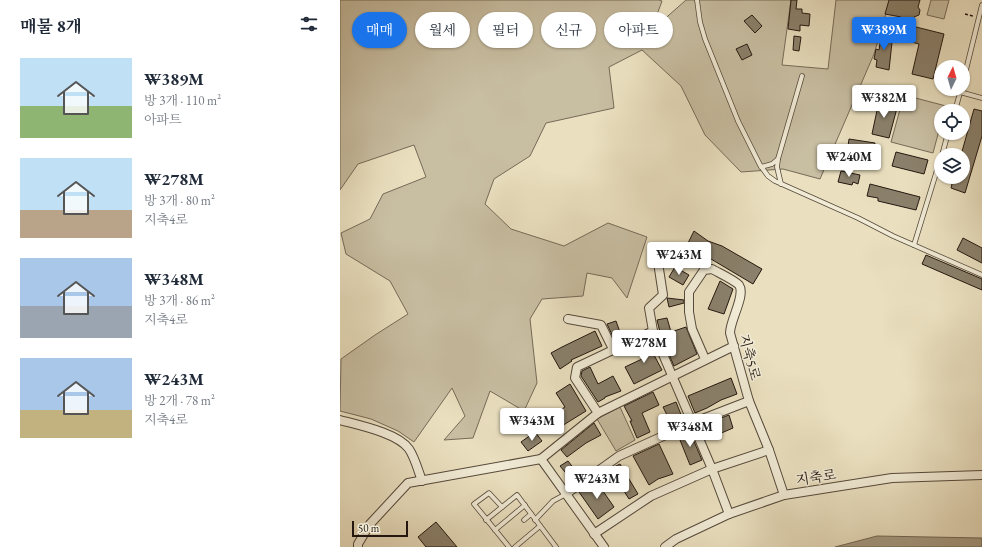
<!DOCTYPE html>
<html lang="ko">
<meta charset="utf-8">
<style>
body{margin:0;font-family:"EB Garamond","Noto Serif KR",serif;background:#f6f6f7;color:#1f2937;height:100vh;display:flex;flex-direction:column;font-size:15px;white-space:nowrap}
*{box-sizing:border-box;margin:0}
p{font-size:13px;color:#747a83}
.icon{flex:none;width:22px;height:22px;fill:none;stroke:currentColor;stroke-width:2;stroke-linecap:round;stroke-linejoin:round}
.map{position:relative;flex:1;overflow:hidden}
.details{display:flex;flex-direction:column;background:#fff;width:340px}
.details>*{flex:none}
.banner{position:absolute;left:12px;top:12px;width:380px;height:36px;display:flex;gap:8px}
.needle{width:26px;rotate:5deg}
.tools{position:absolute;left:594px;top:60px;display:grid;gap:8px}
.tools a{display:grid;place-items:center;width:36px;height:36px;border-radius:50%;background:#fff;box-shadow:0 1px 3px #0004;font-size:20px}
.scale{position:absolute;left:12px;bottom:10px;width:56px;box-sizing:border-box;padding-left:4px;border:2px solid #23170f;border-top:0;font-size:11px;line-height:14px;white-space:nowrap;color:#23170f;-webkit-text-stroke:3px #f1ebd6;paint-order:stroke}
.price{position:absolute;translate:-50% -34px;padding:0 9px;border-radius:4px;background:#fff;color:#222;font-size:13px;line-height:26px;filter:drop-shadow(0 1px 2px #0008)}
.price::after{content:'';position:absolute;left:50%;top:24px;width:12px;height:9px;margin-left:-6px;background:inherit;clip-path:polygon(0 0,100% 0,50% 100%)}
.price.on{background:#1a73e8;color:#fff}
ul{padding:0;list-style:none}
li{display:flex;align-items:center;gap:12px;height:100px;padding:0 20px}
li span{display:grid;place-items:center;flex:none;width:112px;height:80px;border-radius:0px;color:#555}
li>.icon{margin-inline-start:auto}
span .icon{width:48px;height:48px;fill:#fffc;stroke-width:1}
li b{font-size:17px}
h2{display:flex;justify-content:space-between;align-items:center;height:48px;padding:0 20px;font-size:17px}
.chip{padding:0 14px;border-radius:18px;background:#fff;box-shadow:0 1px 3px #0004;font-size:14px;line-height:36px}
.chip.on{background:#1a73e8;color:#fff}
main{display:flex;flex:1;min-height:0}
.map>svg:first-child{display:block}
</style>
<main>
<section class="details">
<h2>매물 8개<svg class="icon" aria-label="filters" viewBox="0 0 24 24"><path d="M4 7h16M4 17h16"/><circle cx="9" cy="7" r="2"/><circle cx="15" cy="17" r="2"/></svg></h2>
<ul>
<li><span style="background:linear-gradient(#bfe0f5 60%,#8fb573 0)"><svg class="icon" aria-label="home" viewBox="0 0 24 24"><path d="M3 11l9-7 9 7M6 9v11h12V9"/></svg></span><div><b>₩389M</b><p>방 3개 · 110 m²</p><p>아파트</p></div></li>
<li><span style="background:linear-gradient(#bfe0f5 65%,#b9a48a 0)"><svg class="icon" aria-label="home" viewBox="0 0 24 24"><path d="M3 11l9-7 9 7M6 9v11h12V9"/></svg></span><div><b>₩278M</b><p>방 3개 · 80 m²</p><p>지축4로</p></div></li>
<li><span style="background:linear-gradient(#a9c7e8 60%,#9aa5b1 0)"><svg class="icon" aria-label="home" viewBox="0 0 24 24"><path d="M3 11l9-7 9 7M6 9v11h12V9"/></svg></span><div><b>₩348M</b><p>방 3개 · 86 m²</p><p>지축4로</p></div></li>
<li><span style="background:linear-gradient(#a9c7e8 65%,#c2b280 0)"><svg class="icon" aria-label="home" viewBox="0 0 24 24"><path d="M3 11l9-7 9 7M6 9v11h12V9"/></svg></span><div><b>₩243M</b><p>방 2개 · 78 m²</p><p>지축4로</p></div></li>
</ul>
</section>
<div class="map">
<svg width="642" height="547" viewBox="0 0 642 547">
<rect width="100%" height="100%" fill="#eae0c0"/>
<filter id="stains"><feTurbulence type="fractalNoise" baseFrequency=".005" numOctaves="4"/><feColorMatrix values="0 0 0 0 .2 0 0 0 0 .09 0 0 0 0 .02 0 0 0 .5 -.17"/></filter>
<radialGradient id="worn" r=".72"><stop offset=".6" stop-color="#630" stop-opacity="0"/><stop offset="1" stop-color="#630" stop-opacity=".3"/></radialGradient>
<!-- green -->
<g fill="#c8bea2" stroke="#766a58">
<polygon points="0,0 319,0 322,1 311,31 346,0 451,0 442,65 488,69 496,0 550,0 534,54 480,179 443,169 401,172 365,135 341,86 302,50 269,67 274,108 206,123 190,156 154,179 145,204 171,229 224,246 268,223 307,237 287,298 272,278 247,273 243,296 202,299 190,319 197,383 184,411 150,391 133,438 104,440 125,416 112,388 74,442 58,431 31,419 0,411 1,359 35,335 68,314 50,281 6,254 1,233 30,219 43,194 86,177 74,145 18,164 0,190"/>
<polygon points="591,0 609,0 604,19 587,15"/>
<polygon points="564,95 606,106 604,111 601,111 601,123 593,153 551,142"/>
<polygon points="280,407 295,440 276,451 257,419"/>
</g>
<!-- water -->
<polygon fill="#a69c84" stroke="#726755" points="537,536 642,538 642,547 495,547"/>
<!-- building -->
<g fill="#8a806b" stroke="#23170f">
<polygon points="451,0 457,0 456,9 462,9 462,13 470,14 469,26 460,25 460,31 448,29"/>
<polygon points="549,0 580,0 578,7 580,10 579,15 574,17 572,26 604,34 593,79 572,74 579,44 556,38 561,17 545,14"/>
<polygon points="412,15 422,26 415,33 404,21"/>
<polygon points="542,31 553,33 549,70 536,67 537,60 534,59 536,49 539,50"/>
<polygon points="454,36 461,37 459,51 453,50"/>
<polygon points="407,44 412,55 402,60 396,49"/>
<polygon points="539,101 554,104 553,107 557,108 549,138 532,134"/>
<polygon points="634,109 642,111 642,136 625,193 611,188 612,184 607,182 609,177 623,177 623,155 621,155"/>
<polygon points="509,139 535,143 532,157 507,153"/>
<polygon points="556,152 588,160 584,174 552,166"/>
<polygon points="501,171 520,175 518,184 513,182 512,185 498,182"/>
<polygon points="530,184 580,197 576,210 538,201 538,198 527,196"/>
<polygon points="354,231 368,241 382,246 422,269 413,284 371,259 346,247"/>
<polygon points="623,238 642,248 642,263 617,250"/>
<polygon points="586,255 642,279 642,290 582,264"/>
<polygon points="335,267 349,275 343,285 329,277"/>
<polygon points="380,281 393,289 384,314 368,309"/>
<polygon points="327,298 344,300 344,303 329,307"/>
<polygon points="327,318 331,332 346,327 357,354 334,366 321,336 317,320"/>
<polygon points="276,321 281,335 274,339 267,324"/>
<polygon points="255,331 262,346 231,360 232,361 220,369 211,353 222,347"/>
<polygon points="309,339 315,357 322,370 294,384 285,367 302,359 297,345"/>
<polygon points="250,367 258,384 273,376 281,391 265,397 265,398 258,402 241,376 242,371"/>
<polygon points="391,378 397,394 381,400 367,408 355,413 348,396"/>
<polygon points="230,384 246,411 217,429 209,417 225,407 216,393"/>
<polygon points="313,392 319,405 302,413 310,432 297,438 290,421 292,421 284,406"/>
<polygon points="336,402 342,417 330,421 323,407"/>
<polygon points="389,415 393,428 365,440 360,426"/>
<polygon points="254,423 261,435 246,443 227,457 221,450"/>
<polygon points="349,430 362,460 350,465 338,435"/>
<polygon points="195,432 202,441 188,451 181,442"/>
<polygon points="319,444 333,474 318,479 309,485 293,456"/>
<polygon points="228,461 238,474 230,478 220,466"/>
<polygon points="280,464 298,494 289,499 270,469"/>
<polygon points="256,481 274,507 258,519 239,492"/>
<polygon points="96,522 117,547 86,547 78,537"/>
</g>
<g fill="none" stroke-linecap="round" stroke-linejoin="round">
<!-- service casing -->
<g stroke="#55493b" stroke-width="5.5">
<g id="service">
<polyline points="357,0 360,22 365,39 398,121 420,165 428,176 435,181 518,218 553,236 642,275"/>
<polyline points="623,82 642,5"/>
<polyline points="620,92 642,98"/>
<polyline points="615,111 621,89"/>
<polyline points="602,155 608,133"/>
<polyline points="438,159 462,76"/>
<polyline points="421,167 432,164 438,159 437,167 441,184"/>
<polyline points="574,245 601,157"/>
<polyline points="162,507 149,493 134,504 169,547"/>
<polyline points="146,520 177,495 216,547"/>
<polyline points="184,520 191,514"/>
<polyline points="195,520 213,501 226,494"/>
<polyline points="155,530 185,505"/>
<polyline points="175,547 200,526"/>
</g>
</g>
<!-- minor casing -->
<g stroke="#55493b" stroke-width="10">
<g id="minor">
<polyline points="319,269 323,295 309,308 313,331 372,469 389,514"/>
<polyline points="228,319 261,325 273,349"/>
<path d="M365,359L352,329L349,312V292L364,270L372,269C379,273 394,280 399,285C406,295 390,320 390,333L409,401L429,450L444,495"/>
<polyline points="258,413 235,378 237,367 313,331"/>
<path d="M0,420C18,425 58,433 69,449C75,458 78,470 82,481"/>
<polyline points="226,494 279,456 352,423 409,401"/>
<polyline points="254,534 311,496 372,469 429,450"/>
<polyline points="18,547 18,544 30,524 68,483 201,459"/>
<polyline points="264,547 201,459 258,413 394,346"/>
<polyline points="325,547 336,539 389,514 444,495 552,478 642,475"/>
</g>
</g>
<!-- path -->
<polyline stroke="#23170f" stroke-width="1.5" stroke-dasharray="3 2" stroke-linecap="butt" points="625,14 633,16"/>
<!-- service -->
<use href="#service" stroke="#f1ebd6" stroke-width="4"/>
<!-- minor -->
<use href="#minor" stroke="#f1ebd6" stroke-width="8"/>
</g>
<g text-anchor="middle" stroke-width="3" stroke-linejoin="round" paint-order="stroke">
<!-- street labels -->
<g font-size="14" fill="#23170f" stroke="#f1ebd6">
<text transform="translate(410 357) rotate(75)" y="5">지축5로</text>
<text transform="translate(476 477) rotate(-9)" y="5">지축로</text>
</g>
</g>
<rect width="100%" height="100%" filter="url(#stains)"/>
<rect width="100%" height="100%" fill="url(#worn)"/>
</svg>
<div class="tools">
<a><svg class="needle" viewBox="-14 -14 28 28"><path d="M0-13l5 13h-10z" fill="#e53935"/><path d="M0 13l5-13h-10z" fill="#747a83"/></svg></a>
<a><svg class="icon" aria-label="locate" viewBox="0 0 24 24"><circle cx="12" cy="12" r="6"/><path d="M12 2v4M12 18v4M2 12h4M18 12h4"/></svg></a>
<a><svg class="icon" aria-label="layers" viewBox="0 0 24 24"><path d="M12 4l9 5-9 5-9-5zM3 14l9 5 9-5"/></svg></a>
</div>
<div class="scale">50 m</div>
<b class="price on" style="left:544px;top:51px">₩389M</b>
<b class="price" style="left:544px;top:119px">₩382M</b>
<b class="price" style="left:509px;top:178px">₩240M</b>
<b class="price" style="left:339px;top:276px">₩243M</b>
<b class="price" style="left:304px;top:364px">₩278M</b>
<b class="price" style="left:192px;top:442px">₩343M</b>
<b class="price" style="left:350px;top:448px">₩348M</b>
<b class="price" style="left:257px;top:500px">₩243M</b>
<div class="banner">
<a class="chip on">매매</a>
<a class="chip">월세</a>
<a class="chip">필터</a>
<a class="chip">신규</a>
<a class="chip">아파트</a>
</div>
</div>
</main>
